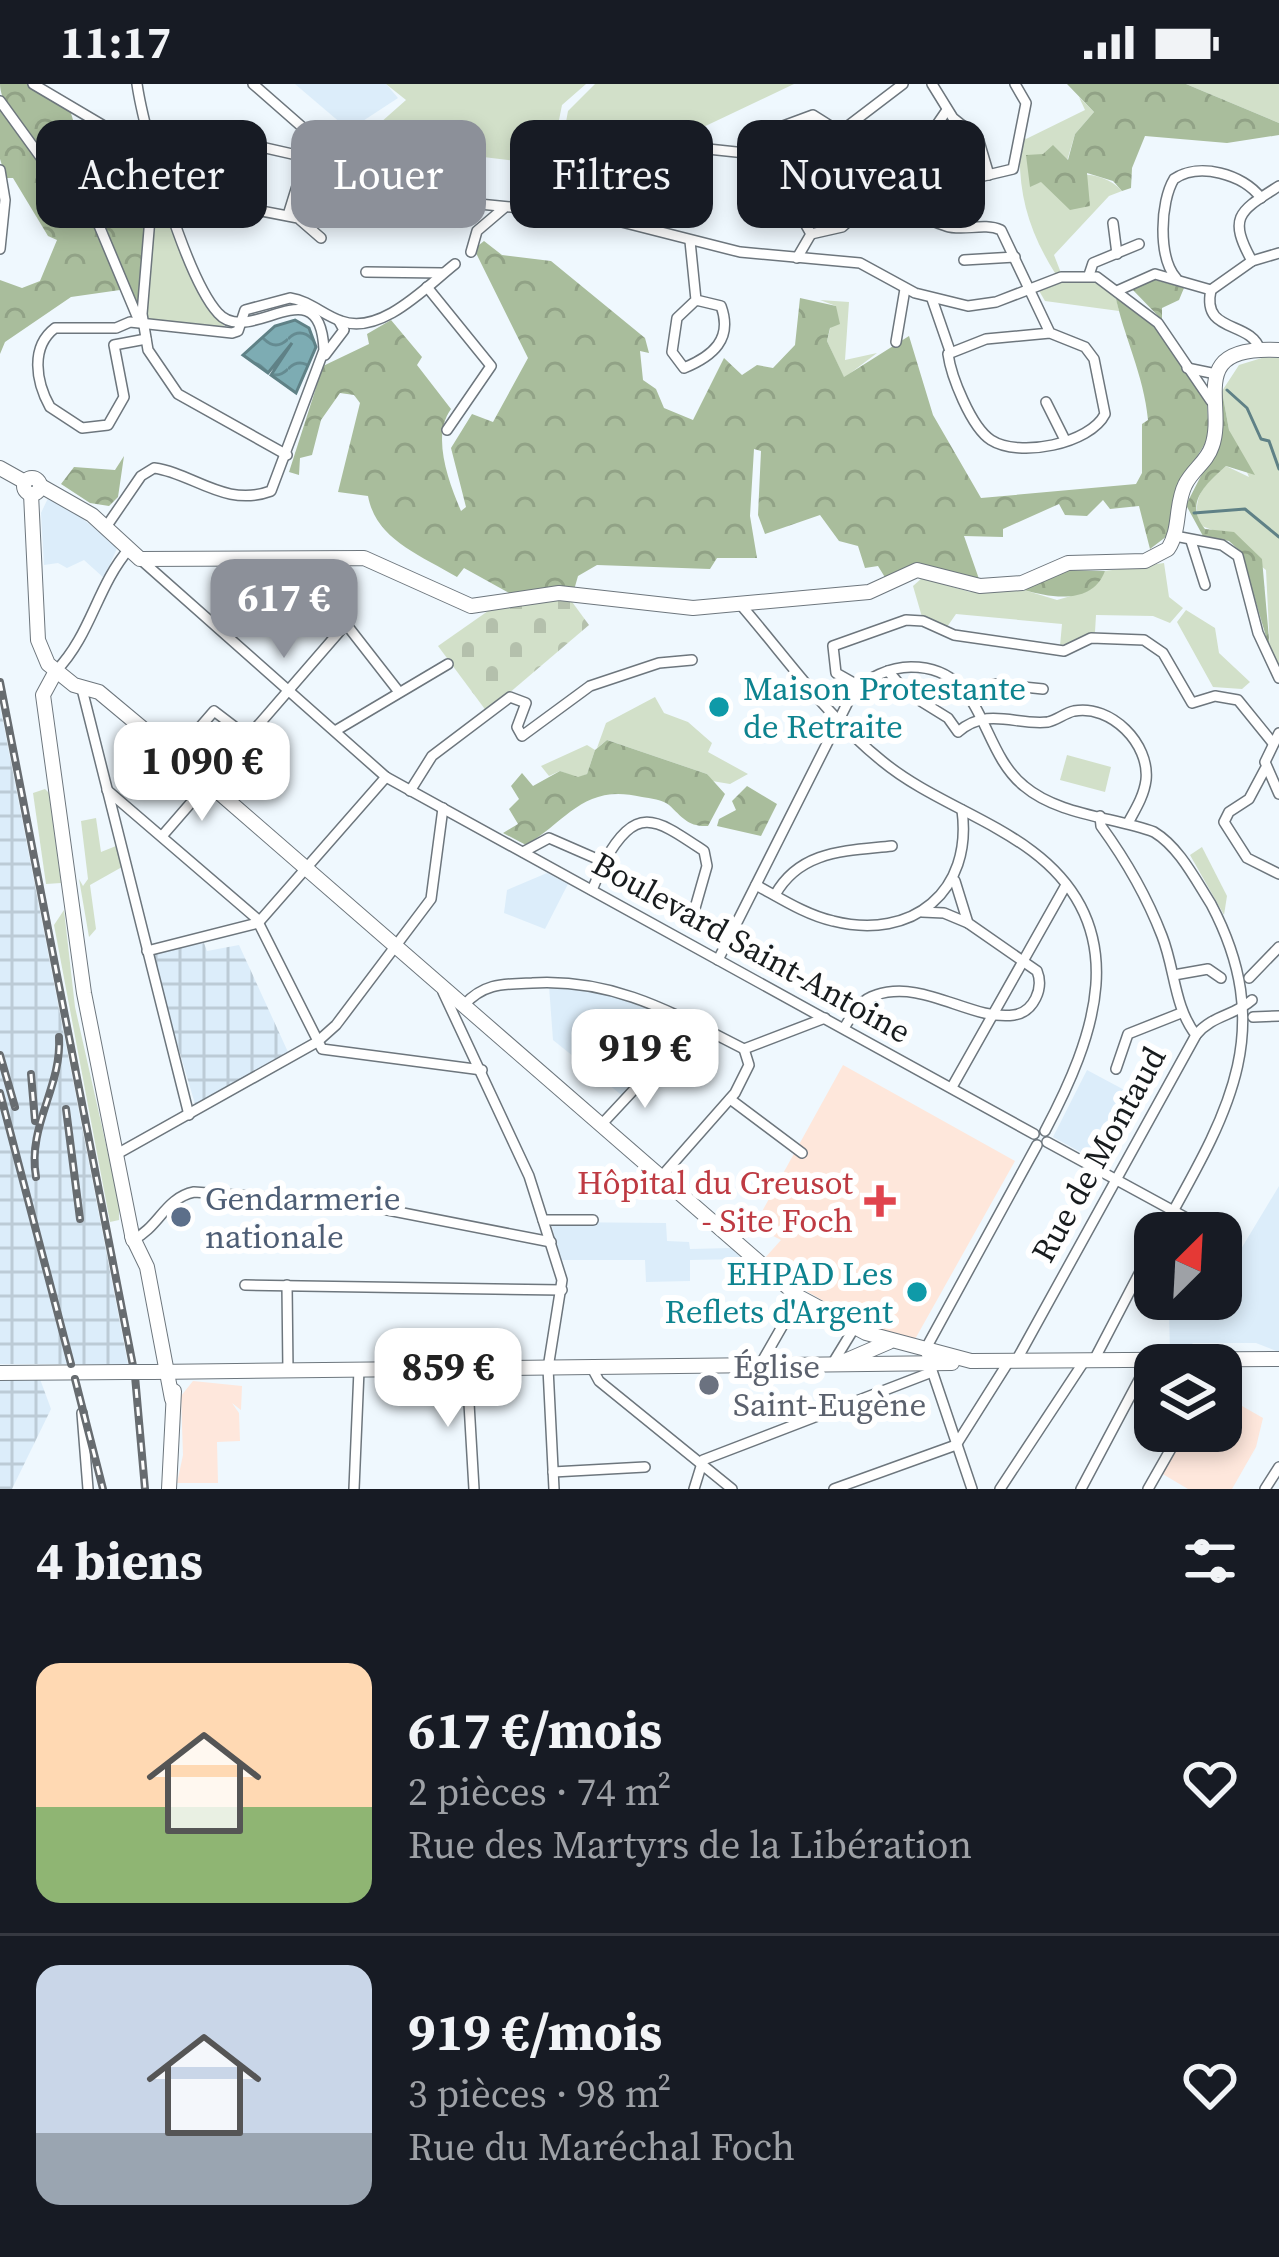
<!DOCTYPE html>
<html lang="fr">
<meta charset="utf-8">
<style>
body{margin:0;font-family:"Source Serif 4",serif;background:#242831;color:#f1f3f6;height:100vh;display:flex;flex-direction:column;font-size:45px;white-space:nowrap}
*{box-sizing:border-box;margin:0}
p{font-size:39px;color:#9ea1a6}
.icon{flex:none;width:66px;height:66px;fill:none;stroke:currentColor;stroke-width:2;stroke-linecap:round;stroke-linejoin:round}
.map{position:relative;height:1405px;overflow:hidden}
.sheet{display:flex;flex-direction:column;background:#171b24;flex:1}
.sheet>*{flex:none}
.hud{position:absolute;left:36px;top:36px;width:1209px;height:108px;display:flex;gap:24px}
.needle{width:78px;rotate:24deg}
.buttons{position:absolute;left:1134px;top:1128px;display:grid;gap:24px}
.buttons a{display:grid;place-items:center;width:108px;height:108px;border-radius:24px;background:#171b24;box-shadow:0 6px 18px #0003;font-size:60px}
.price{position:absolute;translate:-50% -102px;padding:0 27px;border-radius:24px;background:#fff;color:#222;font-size:39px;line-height:78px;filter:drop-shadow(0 3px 6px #0008)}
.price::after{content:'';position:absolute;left:50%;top:72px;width:36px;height:27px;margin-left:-18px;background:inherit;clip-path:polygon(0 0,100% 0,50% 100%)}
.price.selected{background:#8c9099;color:#fff}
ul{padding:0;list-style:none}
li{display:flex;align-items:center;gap:36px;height:300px;padding:0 36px}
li+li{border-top:3px solid #363941}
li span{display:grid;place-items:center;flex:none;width:336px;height:240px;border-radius:24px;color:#555}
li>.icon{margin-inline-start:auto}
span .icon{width:144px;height:144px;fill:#fffc;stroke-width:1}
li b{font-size:51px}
h2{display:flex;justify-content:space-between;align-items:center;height:144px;padding:0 36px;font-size:51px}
.tag{padding:0 42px;border-radius:24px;background:#171b24;box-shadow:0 6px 18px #0003;font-size:42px;line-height:108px}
.tag.selected{background:#8c9099;color:#fff}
.status{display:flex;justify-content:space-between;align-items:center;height:84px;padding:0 60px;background:#171b24;direction:ltr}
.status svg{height:33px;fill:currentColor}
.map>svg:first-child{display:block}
</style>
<div class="status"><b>11:17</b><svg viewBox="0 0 49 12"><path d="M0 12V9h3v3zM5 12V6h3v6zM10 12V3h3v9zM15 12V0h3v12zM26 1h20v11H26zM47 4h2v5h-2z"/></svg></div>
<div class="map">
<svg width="1279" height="1405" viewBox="0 0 1279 1405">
<defs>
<pattern id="industrial-grid" width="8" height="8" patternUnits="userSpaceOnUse" patternTransform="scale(3)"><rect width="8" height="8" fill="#dcedfa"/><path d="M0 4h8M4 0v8" fill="none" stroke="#bccbd6"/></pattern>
<pattern id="forest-crowns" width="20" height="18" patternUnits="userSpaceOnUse" patternTransform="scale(3)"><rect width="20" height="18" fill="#a9bd9c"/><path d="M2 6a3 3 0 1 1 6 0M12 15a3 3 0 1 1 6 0" fill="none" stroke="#91a286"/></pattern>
<pattern id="cemetery-stones" width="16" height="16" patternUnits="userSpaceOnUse" patternTransform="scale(3)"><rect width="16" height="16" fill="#d2e0c9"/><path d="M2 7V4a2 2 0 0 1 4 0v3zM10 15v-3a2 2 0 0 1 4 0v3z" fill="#b4c0ac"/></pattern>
<pattern id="water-waves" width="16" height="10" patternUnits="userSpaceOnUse" patternTransform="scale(3)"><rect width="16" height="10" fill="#7dacb3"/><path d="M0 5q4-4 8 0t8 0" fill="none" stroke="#658b91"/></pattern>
</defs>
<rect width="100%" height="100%" fill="#eff8fe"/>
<!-- commercial -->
<g fill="#fee7dc">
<polygon points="193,1297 242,1302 241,1326 232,1319 239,1329 240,1357 217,1358 218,1399 177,1399 183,1371 181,1312"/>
<polygon points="1221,1310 1263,1334 1256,1363 1232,1405 1188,1405 1161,1389 1185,1347 1221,1347"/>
</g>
<!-- industrial -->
<g fill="url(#industrial-grid)">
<polygon points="0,622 53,894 128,1280 0,1280"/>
<polygon points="204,859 207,867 239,861 288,968 195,1020 151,871"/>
<polygon points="40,1295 51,1325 12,1405 0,1405 0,1296"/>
</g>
<!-- built -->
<g fill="#dcedfa">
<polygon points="295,0 386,0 398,14 349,46"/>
<polygon points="50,410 118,462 104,494 84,476 67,484 58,479 44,481 41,429"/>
<polygon points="547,789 568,800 545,845 504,829 507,806"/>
<polygon points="549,902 602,906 691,944 680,962 624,1013 553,956"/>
<polygon points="1087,986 1130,1009 1093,1075 1053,1053"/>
<polygon points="1279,1102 1279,1268 1256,1259 1193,1259 1182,1269 1170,1269 1169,1228 1160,1222 1164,1215 1221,1215 1221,1165 1238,1170"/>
<polygon points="551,1138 666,1139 667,1157 689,1158 690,1165 731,1164 743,1175 690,1176 690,1197 646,1198 645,1176 560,1176"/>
</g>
<!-- medical -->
<polygon fill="#fee7db" points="843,981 1015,1077 914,1257 862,1239 794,1200 764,1175 781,1156 754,1142"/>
<!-- green -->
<g fill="#d2e0c9">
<polygon points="386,0 586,0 562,21 550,81 467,71 439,56 380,39 406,16"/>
<polygon points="595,0 794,0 695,47 705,62 672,86 671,113 558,82 568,27"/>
<polygon points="1186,0 1279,0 1279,39"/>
<path d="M1079,13L1094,28L1075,50L1067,77L1043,70L1030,80V102C1060,90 1099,82 1122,107L1109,112L1054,171L1061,189H1055C1026,143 1016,101 1021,49L1026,55L1085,26Z"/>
<path d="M163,106C178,151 188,216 229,245L145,235L155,108Z"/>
<polygon points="1065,196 1097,197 1115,210 1119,227 1045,217 1038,205"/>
<polygon points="820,216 849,218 845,276 877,269 844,294 827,257 836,222"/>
<path d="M1265,273L1279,274V582L1270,566L1266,486L1218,448L1199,441C1192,411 1204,401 1226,382L1249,393L1229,346L1222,307L1239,281Z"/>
<polygon points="1164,479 1169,513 1183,524 1170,539 1153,532 1096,531 1095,548 1060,562 1062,540 956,530 947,543 922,533 913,502 922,494 970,508 1024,506 1057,516 1088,507 1105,487"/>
<polygon points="1186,526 1215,544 1219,569 1250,598 1242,605 1213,603 1177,538"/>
<polygon points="655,613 664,629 688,638 712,659 708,668 748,690 730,700 712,697 707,690 607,656 597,664 606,639"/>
<polygon points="587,661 595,666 587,690 578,694 560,687 549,692 541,682"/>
<polygon points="1067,671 1111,683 1105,708 1060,696"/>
<polygon points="45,705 49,709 61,799 46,800 33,709"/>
<polygon points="96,734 101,768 116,762 122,783 90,801 96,845 89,853 79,795 83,802 88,795 81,737"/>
<polygon points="1202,763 1227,812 1224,831 1190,771"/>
<polygon points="64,826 75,923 119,1118 119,1136 110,1138 54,841"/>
</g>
<!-- forest -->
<g fill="url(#forest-crowns)">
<path d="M0,0H27L70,26L77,49H95L98,42L142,69L148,111L138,227C120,190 105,142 80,110C59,84 0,32 0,0Z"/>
<polygon points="1067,0 1186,0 1279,39 1279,51 1227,59 1145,52 1132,84 1131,104 1122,107 1113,97 1087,89 1090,122 1070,126 1041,98 1030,103 1026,71 1043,70 1053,61 1068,76 1075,50 1094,28"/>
<polygon points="0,21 92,133 120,206 71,213 5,258 0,270 0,196 22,204 40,197 57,156 48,152 13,94 6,94 0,75"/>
<path d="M484,157L502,171L551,177L645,254L649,269L640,267L643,296L656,305L664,324L693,336L724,274L742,291L757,281L773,284L795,261L800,214L836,222L840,240L830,244L827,257L844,293L909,252L933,331L981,414L1136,400L1142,389V340L1148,336C1144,291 1123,251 1115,210L1152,239L1207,320L1209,353L1175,408L1167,452L1150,465L1139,422L1110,425L1103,416L1087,432L1065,431L1059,420L1003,445V453L964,452L979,495L923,481L886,495L878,482L865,484L858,462L839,457L820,431L765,450L758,431L761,367L754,365L750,432L757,474H717L710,485L597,481L578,492L574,506L511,510L464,484L457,493C418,470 376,455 368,412L338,408L360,319L354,311L340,309L321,336L312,371L300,374L299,391L289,388L323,282L369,260L367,250L391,236L422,273L417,281L451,325C432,351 447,394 461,427L466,423L451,364L472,330L493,338L528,274L474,165Z"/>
<polygon points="1152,195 1184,204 1179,216 1162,224 1162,236 1130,203"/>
<path d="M1222,307L1229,346L1255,391L1226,382C1205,401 1184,419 1205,445L1234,448L1262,475L1270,566L1241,468L1229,457L1203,452L1186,421L1205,384Z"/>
<polygon points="124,372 118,413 109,422 90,419 61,400 74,383 115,386"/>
<path d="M1068,486L1105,487C1092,521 1052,514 1024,506Z"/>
<path d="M607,656L707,690L725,710L708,742C688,743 682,733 669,721C663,716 650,714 642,713C584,699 568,736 526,761L503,749L518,740L509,725L519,715L511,702L522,689L533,702L560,687L578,693L587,690L595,666Z"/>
<polygon points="747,702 777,720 761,752 717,742 719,735 736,726 732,717"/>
</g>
<!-- cemetery -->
<polygon fill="url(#cemetery-stones)" points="567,511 589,541 487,628 438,562 488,527"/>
<!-- water -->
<polygon fill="url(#water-waves)" stroke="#5f8186" stroke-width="3" points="295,236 309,244 316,263 296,309 271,291 292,259 268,289 243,271 275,242"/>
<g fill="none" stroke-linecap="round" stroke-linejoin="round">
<!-- stream -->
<g stroke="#5f8186" stroke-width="3">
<polyline points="1227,306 1247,324 1261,355 1269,357 1279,385"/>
<polyline points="1194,429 1245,425 1279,453"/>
</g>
<!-- minor casing -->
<g stroke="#6d767d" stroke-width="12">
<g id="minor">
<polyline points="33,0 143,65 152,110 142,230 148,266 178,310 287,371"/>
<polyline points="253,0 358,92 438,116 594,131 740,168 860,179 915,209 968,222 996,218 1061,193 1097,193 1158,239 1211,317"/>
<path d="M903,0L840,48C836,84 913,132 946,142C963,148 983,138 1001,146L1050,249L1085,263L1094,275L1105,330C1090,360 1019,374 991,356C971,343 951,292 948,270L986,255L1050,249"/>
<polyline points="932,0 953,34 978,54 989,91"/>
<polyline points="0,17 50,86 95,132 139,237"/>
<polyline points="151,58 243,59 341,81"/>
<polyline points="708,65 755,70"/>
<polyline points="0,86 5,116 0,165"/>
<polyline points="890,109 947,26"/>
<polyline points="246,124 298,134 321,154"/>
<polyline points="288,131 306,73"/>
<polyline points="1113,139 1117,170"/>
<polyline points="964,143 965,107 975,94 1013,85 1026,19 1015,0"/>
<polyline points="811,150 842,143 884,106"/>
<path d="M690,157L696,216L677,234L672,268L684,284C713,272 733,255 721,222L696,216"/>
<polyline points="471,168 477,147 504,124"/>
<path d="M797,174L811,150L789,111C755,104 756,94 755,61L767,48L813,31L840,48"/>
<polyline points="964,176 1015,173"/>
<path d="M1252,177C1227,132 1240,127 1279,102"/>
<polyline points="366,188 442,189"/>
<polyline points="1089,191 1093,179 1139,160"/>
<path d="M1176,194C1158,173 1160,118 1174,95C1199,78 1243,90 1261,114"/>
<polyline points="427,203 491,282 447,346"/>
<polyline points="1119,206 1155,190 1211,206"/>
<path d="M1211,206C1201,250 1251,236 1260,266"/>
<polyline points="1211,206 1252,177 1279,169"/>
<polyline points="932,215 950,267"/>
<path d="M146,255L114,261L124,313L108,341L82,344L50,323C36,298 30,263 55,244H116L130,238L232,249L238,247L245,226L290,214C310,217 323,231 341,237C381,252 427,202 455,180"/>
<polyline points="896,258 905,205"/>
<polyline points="325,271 344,246 339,237"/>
<polyline points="1187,284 1216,290"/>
<polyline points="1046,318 1065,356"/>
<path d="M106,443L141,392L154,384C193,389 225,424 271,407L324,266C320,179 249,265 218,229C186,194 144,49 137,0"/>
<polyline points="1175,452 1222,461 1238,472 1258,549 1279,594"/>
<polyline points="1191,457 1205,501"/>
<polyline points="140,475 386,693 1034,1050"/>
<path d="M740,520C785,572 828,634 882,677C927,714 985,732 1032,767C1136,845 1094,954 1045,1047"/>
<polyline points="346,540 399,608"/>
<path d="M56,587C91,551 97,502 129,465"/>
<path d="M888,587L906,608L948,634L958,648C988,622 1016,642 1048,638C1057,636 1065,629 1074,627C1111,620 1150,660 1146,696C1144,712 1135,726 1128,739"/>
<polyline points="859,602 836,589 833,562 906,536 923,537 954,551 1064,567 1091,554 1144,556 1163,569 1192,619 1215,612 1238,616 1272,658"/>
<polyline points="82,605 189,1031"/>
<polyline points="969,607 993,600 1043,605"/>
<polyline points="335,647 448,580"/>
<polyline points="1279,649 1265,678 1279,710"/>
<polyline points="175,672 214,627 248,653"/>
<polyline points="1265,685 1249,715 1229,728 1224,738 1247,774 1279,790"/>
<polyline points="107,706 256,834 322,965 482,986"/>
<polyline points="410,707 432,672 510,613 526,619 517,643 522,652 590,602 659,579 692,576"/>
<path d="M1100,732L1101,742C1125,775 1147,813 1162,852C1175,885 1174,923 1196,951"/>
<polyline points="163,751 346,540 349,514"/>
<path d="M523,768L549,754L604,778C637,719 656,735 704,767L707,782L693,831L731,851"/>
<path d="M756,801C780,814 806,831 833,837C913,857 973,807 962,726"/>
<polyline points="592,806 604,778"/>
<path d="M775,811C800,766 846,767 892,762"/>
<polyline points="922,828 944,829 968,839"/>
<polyline points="147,867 258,839 386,693"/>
<path d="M718,876L853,608C867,594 890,583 911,583C986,583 978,665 1024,702C1058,731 1113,733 1154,748C1179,763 1195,795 1211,820C1279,949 1226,1032 1161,1149"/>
<polyline points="1174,891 1208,885 1221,894"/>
<polyline points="1249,894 1279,863"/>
<polyline points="443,908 529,1092 562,1196 548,1284 554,1405"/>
<path d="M464,921C484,899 503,900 532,899C614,894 673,929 744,965L825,934"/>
<polyline points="1253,933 1279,932"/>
<path d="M844,944C853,930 859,916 876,911C924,895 971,937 1014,931C1034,928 1044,904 1037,887L968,839L955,797"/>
<polyline points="1116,985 1128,950 1181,929"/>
<polyline points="952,1003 1066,801"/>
<polyline points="730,1015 802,1069"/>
<polyline points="601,1041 656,982"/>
<polyline points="1047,1058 1214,1149"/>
<polyline points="117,1070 317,958 336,941 431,815 443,724"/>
<polyline points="661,1093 735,1009 749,981 744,965"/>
<polyline points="543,1136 593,1136"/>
<polyline points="1221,1154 1232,1177 1221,1197"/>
<path d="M133,1156C159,1143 165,1114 194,1108L357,1120L551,1158"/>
<polyline points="245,1201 562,1206"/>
<polyline points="287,1201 288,1288"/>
<polyline points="1210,1219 1211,1215"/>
<polyline points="1094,1276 1155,1159"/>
<path d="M1016,1277L1196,951C1212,931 1234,932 1252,916"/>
<polyline points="760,1281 799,1213"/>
<polyline points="831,1282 853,1246"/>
<polyline points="592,1284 599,1297 732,1405"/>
<polyline points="467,1285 474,1405"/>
<polyline points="82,1329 88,1405"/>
<polyline points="956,1361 1009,1277"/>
<polyline points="553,1388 645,1383"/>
<polyline points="354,1405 359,1286"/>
<polyline points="694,1405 703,1376 932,1288"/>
<polyline points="834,1405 956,1361"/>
<polyline points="972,1405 925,1266 1037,1061"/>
<polyline points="1000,1405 1085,1276"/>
<polyline points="1081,1405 1150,1275"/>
<polyline points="1148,1405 1181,1347"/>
<polyline points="1265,1405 1279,1383"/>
</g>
</g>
<!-- major casing -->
<g stroke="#6d767d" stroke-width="16">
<g id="major">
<polyline points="0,384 25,398"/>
<circle cx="32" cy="402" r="8"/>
<path d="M41,402L92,431L140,475L364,474L471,522L559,509L693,524L869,508L917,486L980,502L1022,499L1068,479L1145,477L1168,465C1181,445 1175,421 1185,401C1192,386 1207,378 1212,362C1227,320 1184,261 1279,266"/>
<polyline points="31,410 38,556 48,580 74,601 99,608 208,699 799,1213 866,1249 971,1277 1279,1275"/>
<polyline points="56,587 43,611 84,909 133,1156"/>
<polyline points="132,1152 147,1183 172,1315"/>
<polyline points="838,1280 889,1258"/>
<polyline points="153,1288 952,1279"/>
<polyline points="0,1289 126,1288"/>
<polyline points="169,1405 174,1307"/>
</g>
</g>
<!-- minor -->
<use href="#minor" stroke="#fff" stroke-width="9"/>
<!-- major -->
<use href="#major" stroke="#fff" stroke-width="14"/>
<!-- rail casing -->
<g stroke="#676c70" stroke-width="8">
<g id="rail">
<polyline points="0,598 135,1292 145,1405"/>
<polyline points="0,971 15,1023"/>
<polyline points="31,990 35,1037"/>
<polyline points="0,1009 71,1280"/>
<polyline points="66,1025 80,1135"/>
<path d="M36,1093C27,1042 62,1003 59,953"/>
<polyline points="75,1295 103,1405"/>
</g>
</g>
<!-- rail -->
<use href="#rail" stroke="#fff" stroke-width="3" stroke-dasharray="9" stroke-linecap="butt"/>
<!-- major-bridge casing -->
<g stroke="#6d767d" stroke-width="16" stroke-linecap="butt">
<polyline id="major-bridge" points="126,1288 153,1288"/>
</g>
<!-- major-bridge -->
<use href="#major-bridge" stroke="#fff" stroke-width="14"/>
</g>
<!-- markers -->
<g fill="#0f9aa8" stroke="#fff" stroke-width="4.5">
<circle cx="719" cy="623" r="12"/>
<circle cx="917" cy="1208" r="12"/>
</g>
<path fill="#e0444e" stroke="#fff" stroke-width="4.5" d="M874 1099h12v12h12v12h-12v12h-12v-12h-12v-12h12z"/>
<circle fill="#5c6f8a" stroke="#fff" stroke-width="4.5" cx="181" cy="1133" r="12"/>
<circle fill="#6b7280" stroke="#fff" stroke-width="4.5" cx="709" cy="1301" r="12"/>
<g text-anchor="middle" stroke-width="12" stroke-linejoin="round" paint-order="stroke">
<!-- culture labels -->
<g font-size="33" fill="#0d838f" stroke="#fff" text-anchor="start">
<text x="743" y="616">Maison Protestante<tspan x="743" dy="38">de Retraite</tspan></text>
<text x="893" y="1201" text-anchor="end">EHPAD Les<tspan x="893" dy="38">Reflets d'Argent</tspan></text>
</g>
<!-- street labels -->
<g font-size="33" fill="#181c1e" stroke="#fff">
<text transform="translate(752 863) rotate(29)" y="12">Boulevard Saint-Antoine</text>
<text transform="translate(1098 1070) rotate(-61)" y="12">Rue de Montaud</text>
</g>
<!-- health labels -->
<g font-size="33" fill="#be3a42" stroke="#fff" text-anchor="end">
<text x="853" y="1110">Hôpital du Creusot<tspan x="853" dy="38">- Site Foch</tspan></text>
</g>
<!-- service labels -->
<g font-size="33" fill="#4e5e75" stroke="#fff" text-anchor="start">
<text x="205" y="1126">Gendarmerie<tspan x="205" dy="38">nationale</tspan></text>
</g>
<!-- worship labels -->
<g font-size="33" fill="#5b616d" stroke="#fff" text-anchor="start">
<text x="733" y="1294">Église<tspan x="733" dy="38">Saint-Eugène</tspan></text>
</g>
</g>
</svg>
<div class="buttons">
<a><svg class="needle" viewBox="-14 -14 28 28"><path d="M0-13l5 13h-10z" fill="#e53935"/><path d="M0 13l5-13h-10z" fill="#9ea1a6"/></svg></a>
<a><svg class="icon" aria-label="layers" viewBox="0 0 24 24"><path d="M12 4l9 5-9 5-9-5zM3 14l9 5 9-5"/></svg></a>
</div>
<b class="price selected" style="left:284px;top:577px">617 €</b>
<b class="price" style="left:202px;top:740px">1 090 €</b>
<b class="price" style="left:645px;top:1027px">919 €</b>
<b class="price" style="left:448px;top:1346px">859 €</b>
<div class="hud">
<a class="tag">Acheter</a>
<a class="tag selected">Louer</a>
<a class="tag">Filtres</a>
<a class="tag">Nouveau</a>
</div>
</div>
<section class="sheet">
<h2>4 biens<svg class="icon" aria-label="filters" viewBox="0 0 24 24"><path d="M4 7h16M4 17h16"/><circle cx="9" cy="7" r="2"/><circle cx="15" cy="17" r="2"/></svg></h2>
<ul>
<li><span style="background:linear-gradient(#ffd9b3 60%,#8fb573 0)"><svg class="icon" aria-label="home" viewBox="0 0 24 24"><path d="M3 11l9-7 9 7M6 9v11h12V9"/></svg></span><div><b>617 €/mois</b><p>2 pièces · 74 m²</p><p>Rue des Martyrs de la Libération</p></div><svg class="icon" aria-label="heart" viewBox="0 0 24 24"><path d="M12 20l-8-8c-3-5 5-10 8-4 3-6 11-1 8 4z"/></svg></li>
<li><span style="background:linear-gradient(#c9d6e8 70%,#9aa5b1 0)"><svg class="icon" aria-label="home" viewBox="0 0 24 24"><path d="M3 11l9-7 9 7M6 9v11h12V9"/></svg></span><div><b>919 €/mois</b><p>3 pièces · 98 m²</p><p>Rue du Maréchal Foch</p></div><svg class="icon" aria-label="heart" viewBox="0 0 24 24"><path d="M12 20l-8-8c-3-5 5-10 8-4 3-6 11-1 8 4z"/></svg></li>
</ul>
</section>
